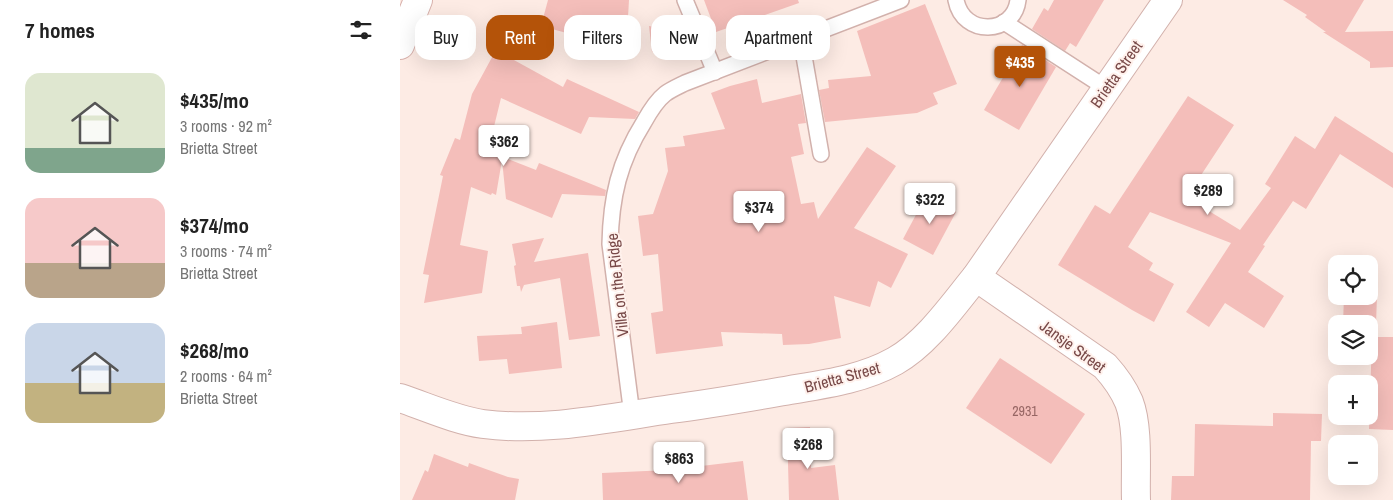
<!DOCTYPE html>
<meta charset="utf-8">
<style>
body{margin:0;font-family:"Archivo Narrow",sans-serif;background:#f6f6f6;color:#222;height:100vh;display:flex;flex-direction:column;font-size:19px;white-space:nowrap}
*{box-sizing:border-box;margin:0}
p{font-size:16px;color:#767676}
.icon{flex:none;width:28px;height:28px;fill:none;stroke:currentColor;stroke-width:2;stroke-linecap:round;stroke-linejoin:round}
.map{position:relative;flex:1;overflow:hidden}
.panel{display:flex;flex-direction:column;background:#fff;width:400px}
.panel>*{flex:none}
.hud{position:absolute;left:15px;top:15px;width:475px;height:45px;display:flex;gap:10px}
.fabs{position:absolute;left:928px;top:255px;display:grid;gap:10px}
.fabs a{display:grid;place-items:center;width:50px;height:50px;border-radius:10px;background:#fff;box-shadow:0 5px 20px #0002;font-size:25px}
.price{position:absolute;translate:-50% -42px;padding:0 11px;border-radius:5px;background:#fff;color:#222;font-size:16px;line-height:32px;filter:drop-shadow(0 1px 2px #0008)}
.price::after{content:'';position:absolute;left:50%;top:30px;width:15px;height:11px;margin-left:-8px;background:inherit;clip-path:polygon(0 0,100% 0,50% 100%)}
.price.current{background:#b45309;color:#fff}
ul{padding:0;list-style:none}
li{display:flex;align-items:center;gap:15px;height:125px;padding:0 25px}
li span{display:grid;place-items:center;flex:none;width:140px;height:100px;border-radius:15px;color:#555}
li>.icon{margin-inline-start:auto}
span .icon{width:60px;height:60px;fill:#fffc;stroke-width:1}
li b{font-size:21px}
h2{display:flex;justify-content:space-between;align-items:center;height:60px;padding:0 25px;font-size:21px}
.tag{padding:0 18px;border-radius:15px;background:#fff;box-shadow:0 5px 20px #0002;font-size:18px;line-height:45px}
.tag.current{background:#b45309;color:#fff}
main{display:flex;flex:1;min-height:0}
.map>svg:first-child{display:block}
</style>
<main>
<section class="panel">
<h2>7 homes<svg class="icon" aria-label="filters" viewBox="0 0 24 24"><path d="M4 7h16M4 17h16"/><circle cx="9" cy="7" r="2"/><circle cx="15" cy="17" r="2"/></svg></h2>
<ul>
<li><span style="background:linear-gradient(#dfe7d0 75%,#7fa58c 0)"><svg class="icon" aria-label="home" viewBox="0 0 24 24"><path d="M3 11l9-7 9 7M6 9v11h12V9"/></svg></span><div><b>$435/mo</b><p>3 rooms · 92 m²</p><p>Brietta Street</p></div></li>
<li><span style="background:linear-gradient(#f6c9c9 65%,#b9a48a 0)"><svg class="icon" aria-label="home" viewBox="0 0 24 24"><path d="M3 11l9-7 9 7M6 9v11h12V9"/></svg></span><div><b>$374/mo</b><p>3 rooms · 74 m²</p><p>Brietta Street</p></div></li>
<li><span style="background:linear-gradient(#c9d6e8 60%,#c2b280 0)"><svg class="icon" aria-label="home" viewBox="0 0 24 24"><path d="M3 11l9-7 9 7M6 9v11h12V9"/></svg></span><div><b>$268/mo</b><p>2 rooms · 64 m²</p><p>Brietta Street</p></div></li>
</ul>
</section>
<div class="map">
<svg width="993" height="500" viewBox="0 0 993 500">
<rect width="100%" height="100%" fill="#fdebe4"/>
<!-- building -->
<g fill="#f4beba">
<polygon points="148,0 229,0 226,51 184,44 185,38 141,26"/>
<polygon points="304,0 398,0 399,3 316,32"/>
<polygon points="654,0 704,0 676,47 670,43 665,51 632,29 644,8 648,11"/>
<polygon points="883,0 964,0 945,32 993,31 993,67 970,68 970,62 923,32 926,32 905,17 907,15"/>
<polygon points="525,4 557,84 533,93 538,104 517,113 425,122 419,90 429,88 428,80 471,76 457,31"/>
<polygon points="249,26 276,31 272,55 252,52"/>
<polygon points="622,45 656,67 619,130 584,110"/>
<polygon points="96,50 163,87 167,79 239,112 235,119 189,117 181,134 101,98 88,151 136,170 139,163 206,190 205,196 162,194 152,218 106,199 102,160 96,195 92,193 91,195 71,187 60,245 88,251 82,293 24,303 29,275 23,274 43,176 40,175 55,138 60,140 72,94"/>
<polygon points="357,79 362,103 401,94 406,123 398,124 404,154 391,157 401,204 414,202 418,219 467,147 496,166 454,228 508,254 491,288 478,281 470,307 434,296 441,338 409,344 383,345 382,334 321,332 323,346 256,354 251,313 263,311 258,254 243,256 238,216 253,214 268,171 265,148 285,146 283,136 325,129 311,93 330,86"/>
<polygon points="788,96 834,125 786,198 811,208 809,211 840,230 871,188 865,184 895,136 915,149 935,116 993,153 993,188 940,154 906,209 893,201 863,245 865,246 848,272 884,296 864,328 825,303 809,327 786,312 831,243 750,212 728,247 753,263 749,270 774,284 754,322 732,310 658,265 695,205 710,214"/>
<polygon points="526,196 556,212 533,255 503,239"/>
<polygon points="144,238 134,262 188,253 200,336 169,340 160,278 124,285 121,292 120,286 117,286 114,266 116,265 112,244"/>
<polygon points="944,296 977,296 976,324 943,324"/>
<polygon points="157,322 162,368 109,374 107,359 79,361 77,336 122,334 121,327"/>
<polygon points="972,337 993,337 993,430 969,429"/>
<polygon points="600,358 685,414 651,464 566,408"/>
<polygon points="873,413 922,414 921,441 911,441 910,500 771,500 772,476 794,476 795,424 873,426"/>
<polygon points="410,427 411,468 435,465 439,500 389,500 387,428"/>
<polygon points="34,454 68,467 69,463 108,477 119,479 115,500 12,500 25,470 28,472"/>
<polygon points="343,461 348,500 203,500 202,473 268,470"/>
</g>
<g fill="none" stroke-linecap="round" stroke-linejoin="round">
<!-- lane casing -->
<g stroke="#d2b1ac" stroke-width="18">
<g id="lane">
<polyline points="285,0 315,72"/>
<path d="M556,0C563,37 614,35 618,0"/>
<polyline points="604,22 706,88"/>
<polyline points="401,39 421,154"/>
<path d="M232,415L210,244C211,197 219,162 244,122C249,113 256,101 265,94C270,90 279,86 285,83L501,0"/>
</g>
</g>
<!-- street casing -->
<g stroke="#d2b1ac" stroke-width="30">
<g id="street">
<path d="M576,277L705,366C715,377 723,388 729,402C739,428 735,471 736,500"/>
<path d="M0,398C27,407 55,420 83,424C145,432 209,418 271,409C311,404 350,397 390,390C426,384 463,379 495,361C527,343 553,305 576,277L768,0"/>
</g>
</g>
<!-- secondary casing -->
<g stroke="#d8b1ac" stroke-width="30">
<polyline id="secondary" points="0,45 18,0"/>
</g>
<!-- lane -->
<use href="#lane" stroke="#fff" stroke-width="15"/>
<!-- street -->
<use href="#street" stroke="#fff" stroke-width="28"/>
<!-- secondary -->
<use href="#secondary" stroke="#fff" stroke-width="28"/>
</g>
<g text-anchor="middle" stroke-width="4" stroke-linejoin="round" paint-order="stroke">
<!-- number labels -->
<g font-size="14" fill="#976664">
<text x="625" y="416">2931</text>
</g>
<!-- street labels -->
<g font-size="16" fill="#784948" stroke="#fff1ec">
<text transform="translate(716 74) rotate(-55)" y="6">Brietta Street</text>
<text transform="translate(217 285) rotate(-96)" y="6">Villa on the Ridge</text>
<text transform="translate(673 346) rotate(36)" y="6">Jansje Street</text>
<text transform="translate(442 377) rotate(-15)" y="6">Brietta Street</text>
</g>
</g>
</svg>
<div class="fabs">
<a><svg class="icon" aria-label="locate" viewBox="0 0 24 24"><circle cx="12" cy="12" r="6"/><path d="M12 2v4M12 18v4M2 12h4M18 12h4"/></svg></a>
<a><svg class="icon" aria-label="layers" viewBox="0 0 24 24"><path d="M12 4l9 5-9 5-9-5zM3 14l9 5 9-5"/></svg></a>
<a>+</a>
<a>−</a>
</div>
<b class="price current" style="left:620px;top:88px">$435</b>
<b class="price" style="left:104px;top:167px">$362</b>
<b class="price" style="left:808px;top:216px">$289</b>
<b class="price" style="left:530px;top:225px">$322</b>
<b class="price" style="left:359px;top:233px">$374</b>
<b class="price" style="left:408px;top:470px">$268</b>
<b class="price" style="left:279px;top:484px">$863</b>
<div class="hud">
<a class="tag">Buy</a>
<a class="tag current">Rent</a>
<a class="tag">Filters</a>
<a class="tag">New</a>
<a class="tag">Apartment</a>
</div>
</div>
</main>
